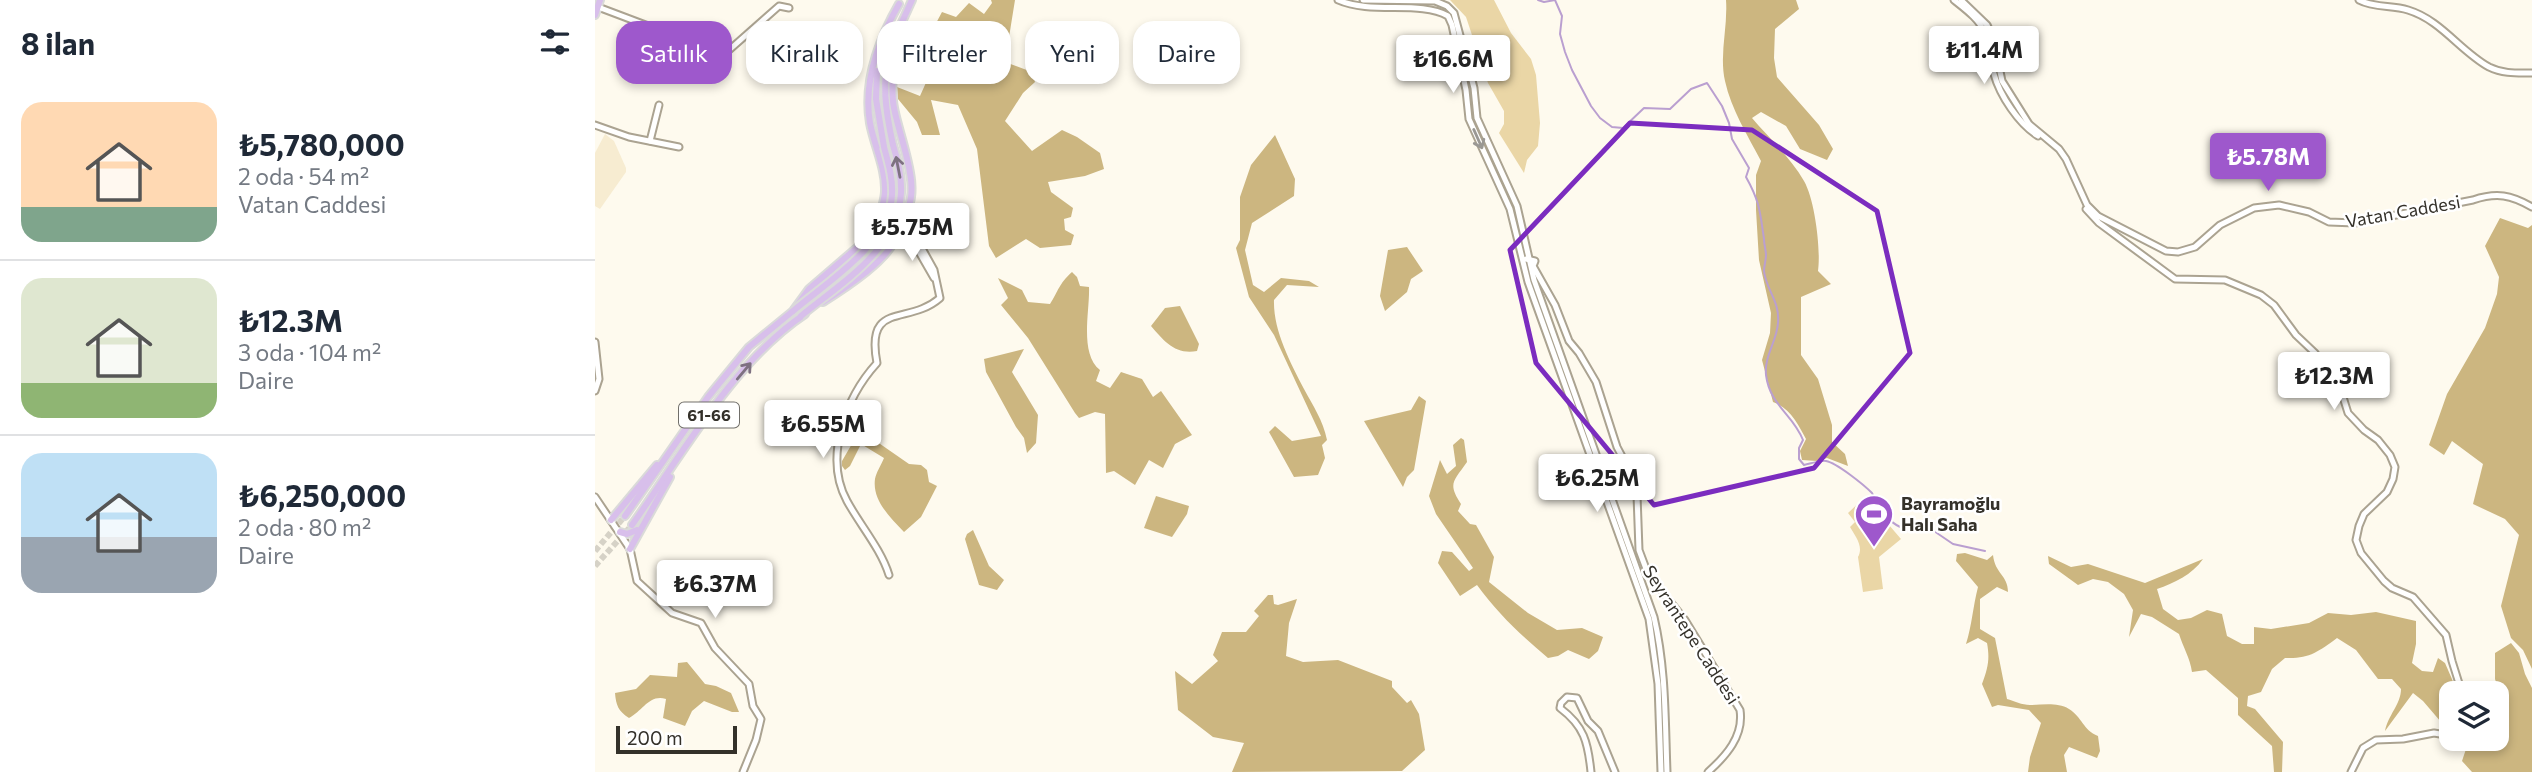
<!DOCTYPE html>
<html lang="tr">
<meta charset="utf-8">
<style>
body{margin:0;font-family:Commissioner,sans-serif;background:#f6f6f7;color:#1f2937;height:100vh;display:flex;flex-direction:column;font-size:26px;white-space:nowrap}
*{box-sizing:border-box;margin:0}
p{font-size:23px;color:#747a83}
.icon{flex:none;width:38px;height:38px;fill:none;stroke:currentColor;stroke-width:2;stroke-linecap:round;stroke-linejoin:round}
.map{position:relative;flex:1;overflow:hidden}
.panel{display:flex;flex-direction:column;background:#fff;width:595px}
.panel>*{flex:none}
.guide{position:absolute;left:21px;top:21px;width:665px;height:63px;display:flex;gap:14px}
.buttons{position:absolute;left:1844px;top:681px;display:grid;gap:14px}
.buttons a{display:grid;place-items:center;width:70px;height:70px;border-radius:14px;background:#fff;box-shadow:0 4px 10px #0003;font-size:35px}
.scale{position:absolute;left:21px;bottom:18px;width:121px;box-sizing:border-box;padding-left:7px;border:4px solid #34312a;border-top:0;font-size:19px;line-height:24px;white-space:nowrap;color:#34312a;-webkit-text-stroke:5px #fff;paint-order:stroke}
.price{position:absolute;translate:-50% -60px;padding:0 16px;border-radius:7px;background:#fff;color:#222;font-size:23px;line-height:46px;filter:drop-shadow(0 2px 4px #0008)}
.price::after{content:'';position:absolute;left:50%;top:42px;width:21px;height:16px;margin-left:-10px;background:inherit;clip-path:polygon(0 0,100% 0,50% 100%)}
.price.on{background:#9e58cc;color:#fff}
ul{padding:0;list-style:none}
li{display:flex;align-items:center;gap:21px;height:175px;padding:0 21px}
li+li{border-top:2px solid #e0e1e3}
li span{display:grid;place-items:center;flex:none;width:196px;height:140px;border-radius:21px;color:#555}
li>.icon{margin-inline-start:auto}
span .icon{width:84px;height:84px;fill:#fffc;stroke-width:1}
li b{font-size:30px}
h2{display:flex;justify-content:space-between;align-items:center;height:84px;padding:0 21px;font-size:30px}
.pill{padding:0 24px;border-radius:21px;background:#fff;box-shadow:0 4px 10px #0003;font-size:24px;line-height:63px}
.pill.on{background:#9e58cc;color:#fff}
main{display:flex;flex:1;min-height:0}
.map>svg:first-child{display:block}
</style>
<main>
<section class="panel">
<h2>8 ilan<svg class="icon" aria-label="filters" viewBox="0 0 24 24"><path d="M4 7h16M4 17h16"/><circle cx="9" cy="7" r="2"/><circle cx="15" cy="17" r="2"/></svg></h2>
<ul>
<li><span style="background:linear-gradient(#ffd9b3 75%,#7fa58c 0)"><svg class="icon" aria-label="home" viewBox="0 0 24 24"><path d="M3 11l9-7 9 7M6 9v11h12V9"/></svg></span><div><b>₺5,780,000</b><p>2 oda · 54 m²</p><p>Vatan Caddesi</p></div></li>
<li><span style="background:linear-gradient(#dfe7d0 75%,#8fb573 0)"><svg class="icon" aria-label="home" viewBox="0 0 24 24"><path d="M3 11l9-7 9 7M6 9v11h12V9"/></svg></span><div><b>₺12.3M</b><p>3 oda · 104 m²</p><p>Daire</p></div></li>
<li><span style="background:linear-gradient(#bfe0f5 60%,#9aa5b1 0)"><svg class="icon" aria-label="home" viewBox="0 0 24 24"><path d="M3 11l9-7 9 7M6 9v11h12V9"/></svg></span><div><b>₺6,250,000</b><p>2 oda · 80 m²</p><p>Daire</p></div></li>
</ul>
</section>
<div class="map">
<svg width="1937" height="772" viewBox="0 0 1937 772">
<rect width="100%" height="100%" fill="#fefaee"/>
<!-- built -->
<polygon fill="#f7ecd1" points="10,134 19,141 31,168 31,172 5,209 0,206 0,153"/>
<!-- green -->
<g fill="#ead6a6">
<polygon points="855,0 899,0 916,33 936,59 941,75 945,123 943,146 932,160 929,173 904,133 909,124 909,111 893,83 871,17"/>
<path d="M1270,497L1306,539L1284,557L1288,589L1268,592L1263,557C1269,546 1260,536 1255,527L1260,522L1253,513Z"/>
</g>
<!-- forest -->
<g fill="#ccb680">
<polygon points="396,0 420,0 410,62 437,72 440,82 428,93 410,121 437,151 467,130 482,137 505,153 509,169 490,176 453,182 456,192 478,208 476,217 469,219 470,230 479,235 476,245 445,248 431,239 401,258 394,246 382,149 363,105 336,100 345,135 327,135 322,122 303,99 302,87 325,96 350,40 346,30 339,27 347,12 361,17 374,3 389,14 397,3"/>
<path d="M1131,0H1201L1204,9L1180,29L1179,58L1182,77L1224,125L1238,149L1232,160L1205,149L1191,126L1166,112L1157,118C1174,138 1196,158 1209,181C1220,200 1226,250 1223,271L1236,284L1206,297V355L1223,379L1237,425V442L1250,454L1253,466L1232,458L1222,461L1207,460L1205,451L1211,439C1203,424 1195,408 1178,402L1167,360L1175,333L1176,313L1164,260L1161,210V175L1166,161C1153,136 1136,109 1130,81C1124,54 1133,27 1131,0Z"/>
<path d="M680,135L700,179L699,196L657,223L650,250L658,285L669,292L686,278L714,281L724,287L692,285L679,300C678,330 695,362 709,389C718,406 728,420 732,440L727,445L730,458L723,475L699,477L674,432L680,426L697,441L726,436L679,335L654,297L641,248L645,240V197L656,165Z"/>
<polygon points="1905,218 1933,228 1937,225 1937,669 1928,650 1916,638 1906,606 1924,535 1910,519 1878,504 1888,464 1857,441 1849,455 1834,445 1852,394 1890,328 1902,294 1904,277 1890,246"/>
<polygon points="812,247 828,271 816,279 812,292 790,311 785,296 793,250"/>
<path d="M477,272L482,277L485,286L494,287C495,311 484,353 505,370L501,381L515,388L526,372L547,379L558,397L566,391L597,435L580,444L568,468L554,460L540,485L519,471L511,473L510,414L500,412L484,418L480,413L433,338L406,305L413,298L403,278L427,290L433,302L455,304C464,290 463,285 477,272Z"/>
<path d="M585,306L604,344L602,351C580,355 569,341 556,326L570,308Z"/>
<polygon points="429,349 417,372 443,415 441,443 432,453 429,438 421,427 391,372 389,359"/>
<polygon points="824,396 831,401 819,470 812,477 808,487 769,421 816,410"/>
<path d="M265,430L314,464L326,465L332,470L334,482L342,486L326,517L309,532C296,518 277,501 280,479C281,473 286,465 289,458L266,444L255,466L250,470L247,466V461Z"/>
<path d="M866,438L869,440L872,462C859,481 852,483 866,504L863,511L875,524L881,525L899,557L894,582L933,613L962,630L987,628L1008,637L1003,651L994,659L973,650L963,656L953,658C927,636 903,614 882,585L865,596L843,563L847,551L857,552L874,571L878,568L841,514L834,496L845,460L852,474L861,466L858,445Z"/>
<polygon points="561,496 594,506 592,514 577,537 549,528"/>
<polygon points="378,530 394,566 409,580 402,590 384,585 370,539 372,534"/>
<path d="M1370,553L1392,560L1398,555C1400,574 1413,575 1413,592L1402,587L1385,599V629L1400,638L1412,699C1419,701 1427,705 1435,705C1448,705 1462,702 1474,709C1487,717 1488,730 1503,736L1505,751L1502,758L1474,747L1469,755L1472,772H1433L1435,757L1446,723L1434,710L1403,705L1397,707L1387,684C1393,668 1395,659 1392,643L1383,638L1371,644C1377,625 1378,606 1383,587L1361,561L1362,554Z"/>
<path d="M1453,556L1476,567L1493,564L1550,583L1608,559C1597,575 1579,583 1562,589L1568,609L1583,620L1596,618L1612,610L1627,614L1632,636L1647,644H1659V627L1676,629L1714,623L1733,613L1756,615L1781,612L1821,621V644L1817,663L1827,671L1838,672L1843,658L1850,663L1863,693H1857V728L1852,729L1828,701L1818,693L1790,731C1793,715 1806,704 1806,689L1797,679H1783L1761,650L1742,638C1723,652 1714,659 1690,658L1677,669L1666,692L1653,696L1652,706L1660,709L1688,742L1687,772H1679L1677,746L1643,715V698L1611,670L1597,672C1595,658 1588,647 1584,634L1557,617L1546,614L1534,637L1538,610L1529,594L1513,582L1498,579L1483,585L1454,564Z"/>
<polygon points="673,595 678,595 679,604 683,605 702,599 694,623 691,656 708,662 743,660 797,681 797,687 812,703 816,700 824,714 830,750 807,771 637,772 649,743 618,737 583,710 580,671 597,684 623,661 618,655 627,632 651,632 664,616 659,611"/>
<polygon points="1916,643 1924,653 1930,674 1937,688 1937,772 1877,772 1867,761 1871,749 1906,740 1914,735 1908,704 1900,679 1900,653"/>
<path d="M92,662L110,684L121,686L136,693L144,712H137L109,701L97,711L90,726L68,718L71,699C54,694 48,711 34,718C23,711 21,705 20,693L41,689L55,675L82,677L83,663Z"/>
</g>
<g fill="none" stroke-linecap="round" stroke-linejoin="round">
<!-- stream -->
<path stroke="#ba9fd0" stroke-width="2" d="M943,0L949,2L960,0L967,16L965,34L970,52L977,70L996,106L1005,118L1017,127L1028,128L1049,108L1075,109L1096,89L1112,83L1127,106L1134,123L1137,139L1154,168L1151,177C1165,202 1165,212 1169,239C1169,245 1171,250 1171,255C1171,260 1169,266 1169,271C1171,290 1185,301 1183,323C1182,341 1169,356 1171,375C1175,406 1198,414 1208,440L1204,448V459L1209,465C1215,464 1225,460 1231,461C1242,463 1269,485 1277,493C1279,496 1280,501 1282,504C1294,519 1295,524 1315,531L1322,524L1336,529L1358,544L1390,551"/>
<!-- primary-tunnel -->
<g stroke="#d6d2c7" stroke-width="6" stroke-dasharray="6 3" stroke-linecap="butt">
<polyline points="0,551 30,516"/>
<polyline points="0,566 37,525"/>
</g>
<!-- secondary casing -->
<g stroke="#aba391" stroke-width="9">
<g id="secondary">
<path d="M743,0C777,15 824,0 853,16L857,25L871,90L874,119L915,209L933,282L1054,619L1063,684L1066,772"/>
<path d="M768,0L840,1L852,6L859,13L879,88L882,118L922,206L939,280L1059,617C1071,668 1070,720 1072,772"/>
<path d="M1359,0C1370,9 1383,18 1389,31C1396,45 1395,60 1399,74C1405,96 1424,124 1443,136"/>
<path d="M1366,0L1392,25L1398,38L1407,81L1434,124L1464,149L1471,159L1492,205L1503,216L1571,251L1583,252L1600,247L1625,225L1659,208L1684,205L1714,212L1734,222L1760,223L1878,200C1902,192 1916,195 1937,207"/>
<path d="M1764,0C1779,8 1797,5 1813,10C1846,20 1865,51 1894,67C1908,74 1922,73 1937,73"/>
<polyline points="3,7 56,27 55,32 59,39 117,58 133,51 184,6 194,8"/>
<polyline points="0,125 34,137 84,147"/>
<polyline points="55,141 64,105"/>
<polyline points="1491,209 1504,223 1580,279 1630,280 1666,295 1679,305 1701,335 1720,353 1748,397 1753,413 1769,430 1783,440 1795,455 1800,467 1798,479 1792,492 1769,514 1764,526 1761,540 1766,553 1789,581 1797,588 1818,597 1851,635 1857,661 1867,693"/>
<polyline points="303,232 320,245 339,278"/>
<path d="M931,259L940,261L938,266L960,305L974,341L984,353L1001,382L1022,447L1039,479L1042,495L1044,550L1053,574L1090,620L1145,710C1149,736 1131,756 1113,772"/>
<polyline points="0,342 4,379 0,391"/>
<polyline points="0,497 35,549 42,581 77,613 106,623 120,648 154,684 158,706 166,719 161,740 148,772"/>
<path d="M294,575C286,549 265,525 252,501C228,457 251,397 282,363C270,300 313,326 345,298L339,270L313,223L307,219"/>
<path d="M996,772C993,742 989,726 965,708L966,703L972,697L982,698L993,721L1003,731L1020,772"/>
<polyline points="1756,772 1768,748 1781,740 1808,739 1839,733 1857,736"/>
</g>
</g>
<!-- primary casing -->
<g stroke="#dadad9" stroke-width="10">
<g id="primary">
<polyline points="0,15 5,0"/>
<path d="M303,31C299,54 296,77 298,101C300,129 333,196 306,216"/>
<polyline points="302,33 317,0"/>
<path d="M297,47C285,79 291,113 298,145"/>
<polyline points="282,71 281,99 289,147"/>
<circle cx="295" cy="222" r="13"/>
<path d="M286,213C287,206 290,198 290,191C291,169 279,145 275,123C268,82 284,39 304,4"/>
<path d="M228,302C247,290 299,257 301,234"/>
<polyline points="30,516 113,397 154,347 198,311 214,289 264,246 282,223"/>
<polyline points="16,520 62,465"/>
<path d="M37,525C86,456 139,361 210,314"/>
<polyline points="25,532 32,534 42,530"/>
<polyline points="35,549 75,477"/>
</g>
</g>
<!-- secondary -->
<use href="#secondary" stroke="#fff" stroke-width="5"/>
<!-- primary -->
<use href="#primary" stroke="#d8bfeb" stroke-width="6"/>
<!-- primary-bridge casing -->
<g stroke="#dadad9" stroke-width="10" stroke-linecap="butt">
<g id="primary-bridge">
<path d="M198,311C233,281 294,245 297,195C298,178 293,162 289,147"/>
<path d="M206,316C246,283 303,250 306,193C307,176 303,161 298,145"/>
</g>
</g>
<!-- primary-bridge -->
<use href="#primary-bridge" stroke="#d8bfeb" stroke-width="6"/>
</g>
<!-- one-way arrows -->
<defs><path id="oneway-shaft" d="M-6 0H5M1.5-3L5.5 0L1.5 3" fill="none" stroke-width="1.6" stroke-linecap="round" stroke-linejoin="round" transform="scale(1.75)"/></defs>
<use stroke="#9a9894" href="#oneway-shaft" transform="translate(883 139) rotate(66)"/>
<g stroke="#7e7181">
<use href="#oneway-shaft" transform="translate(303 167) rotate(-101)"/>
<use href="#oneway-shaft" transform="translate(149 371) rotate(-50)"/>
</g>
<!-- marked area -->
<path fill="none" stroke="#7b2cbf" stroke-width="5" stroke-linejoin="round" d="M1035,123L1157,130L1282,211L1315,353L1219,468L1059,505L941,363L915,250Z"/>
<!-- icons -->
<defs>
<g id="stadium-pin" transform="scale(2.0125)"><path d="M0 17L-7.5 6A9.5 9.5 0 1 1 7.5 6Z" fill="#9e58cc" stroke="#fff"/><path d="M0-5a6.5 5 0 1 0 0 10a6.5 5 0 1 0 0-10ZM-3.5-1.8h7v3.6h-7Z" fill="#fff"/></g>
</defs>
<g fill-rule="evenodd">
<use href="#stadium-pin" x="1279" y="514"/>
</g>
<g text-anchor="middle" stroke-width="5" stroke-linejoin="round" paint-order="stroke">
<!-- shield labels -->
<rect fill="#fff" stroke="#716f6a" stroke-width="2" x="84" y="402.5" width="60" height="25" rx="5"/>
<g font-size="16" font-weight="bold" fill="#34312a">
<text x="114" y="421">61-66</text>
</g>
<!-- street labels -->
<g font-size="18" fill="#34312a" stroke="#fff">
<text transform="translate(1808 212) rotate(-10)" y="6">Vatan Caddesi</text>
<text transform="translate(1096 635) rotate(57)" y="6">Seyrantepe Caddesi</text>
</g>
<!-- poi labels -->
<g font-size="18" font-weight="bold" fill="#34312a" stroke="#fff" text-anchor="start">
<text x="1306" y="510">Bayramoğlu<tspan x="1306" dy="21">Halı Saha</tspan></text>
</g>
</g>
</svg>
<div class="buttons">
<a><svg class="icon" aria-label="layers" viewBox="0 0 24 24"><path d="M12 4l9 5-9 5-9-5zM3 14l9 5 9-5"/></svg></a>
</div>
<div class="scale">200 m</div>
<b class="price" style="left:1389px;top:86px">₺11.4M</b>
<b class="price" style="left:858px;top:95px">₺16.6M</b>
<b class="price on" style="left:1673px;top:193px">₺5.78M</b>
<b class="price" style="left:317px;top:263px">₺5.75M</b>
<b class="price" style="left:1739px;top:412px">₺12.3M</b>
<b class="price" style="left:228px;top:460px">₺6.55M</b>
<b class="price" style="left:1002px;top:514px">₺6.25M</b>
<b class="price" style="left:120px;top:620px">₺6.37M</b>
<div class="guide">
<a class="pill on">Satılık</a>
<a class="pill">Kiralık</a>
<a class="pill">Filtreler</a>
<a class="pill">Yeni</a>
<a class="pill">Daire</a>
</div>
</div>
</main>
